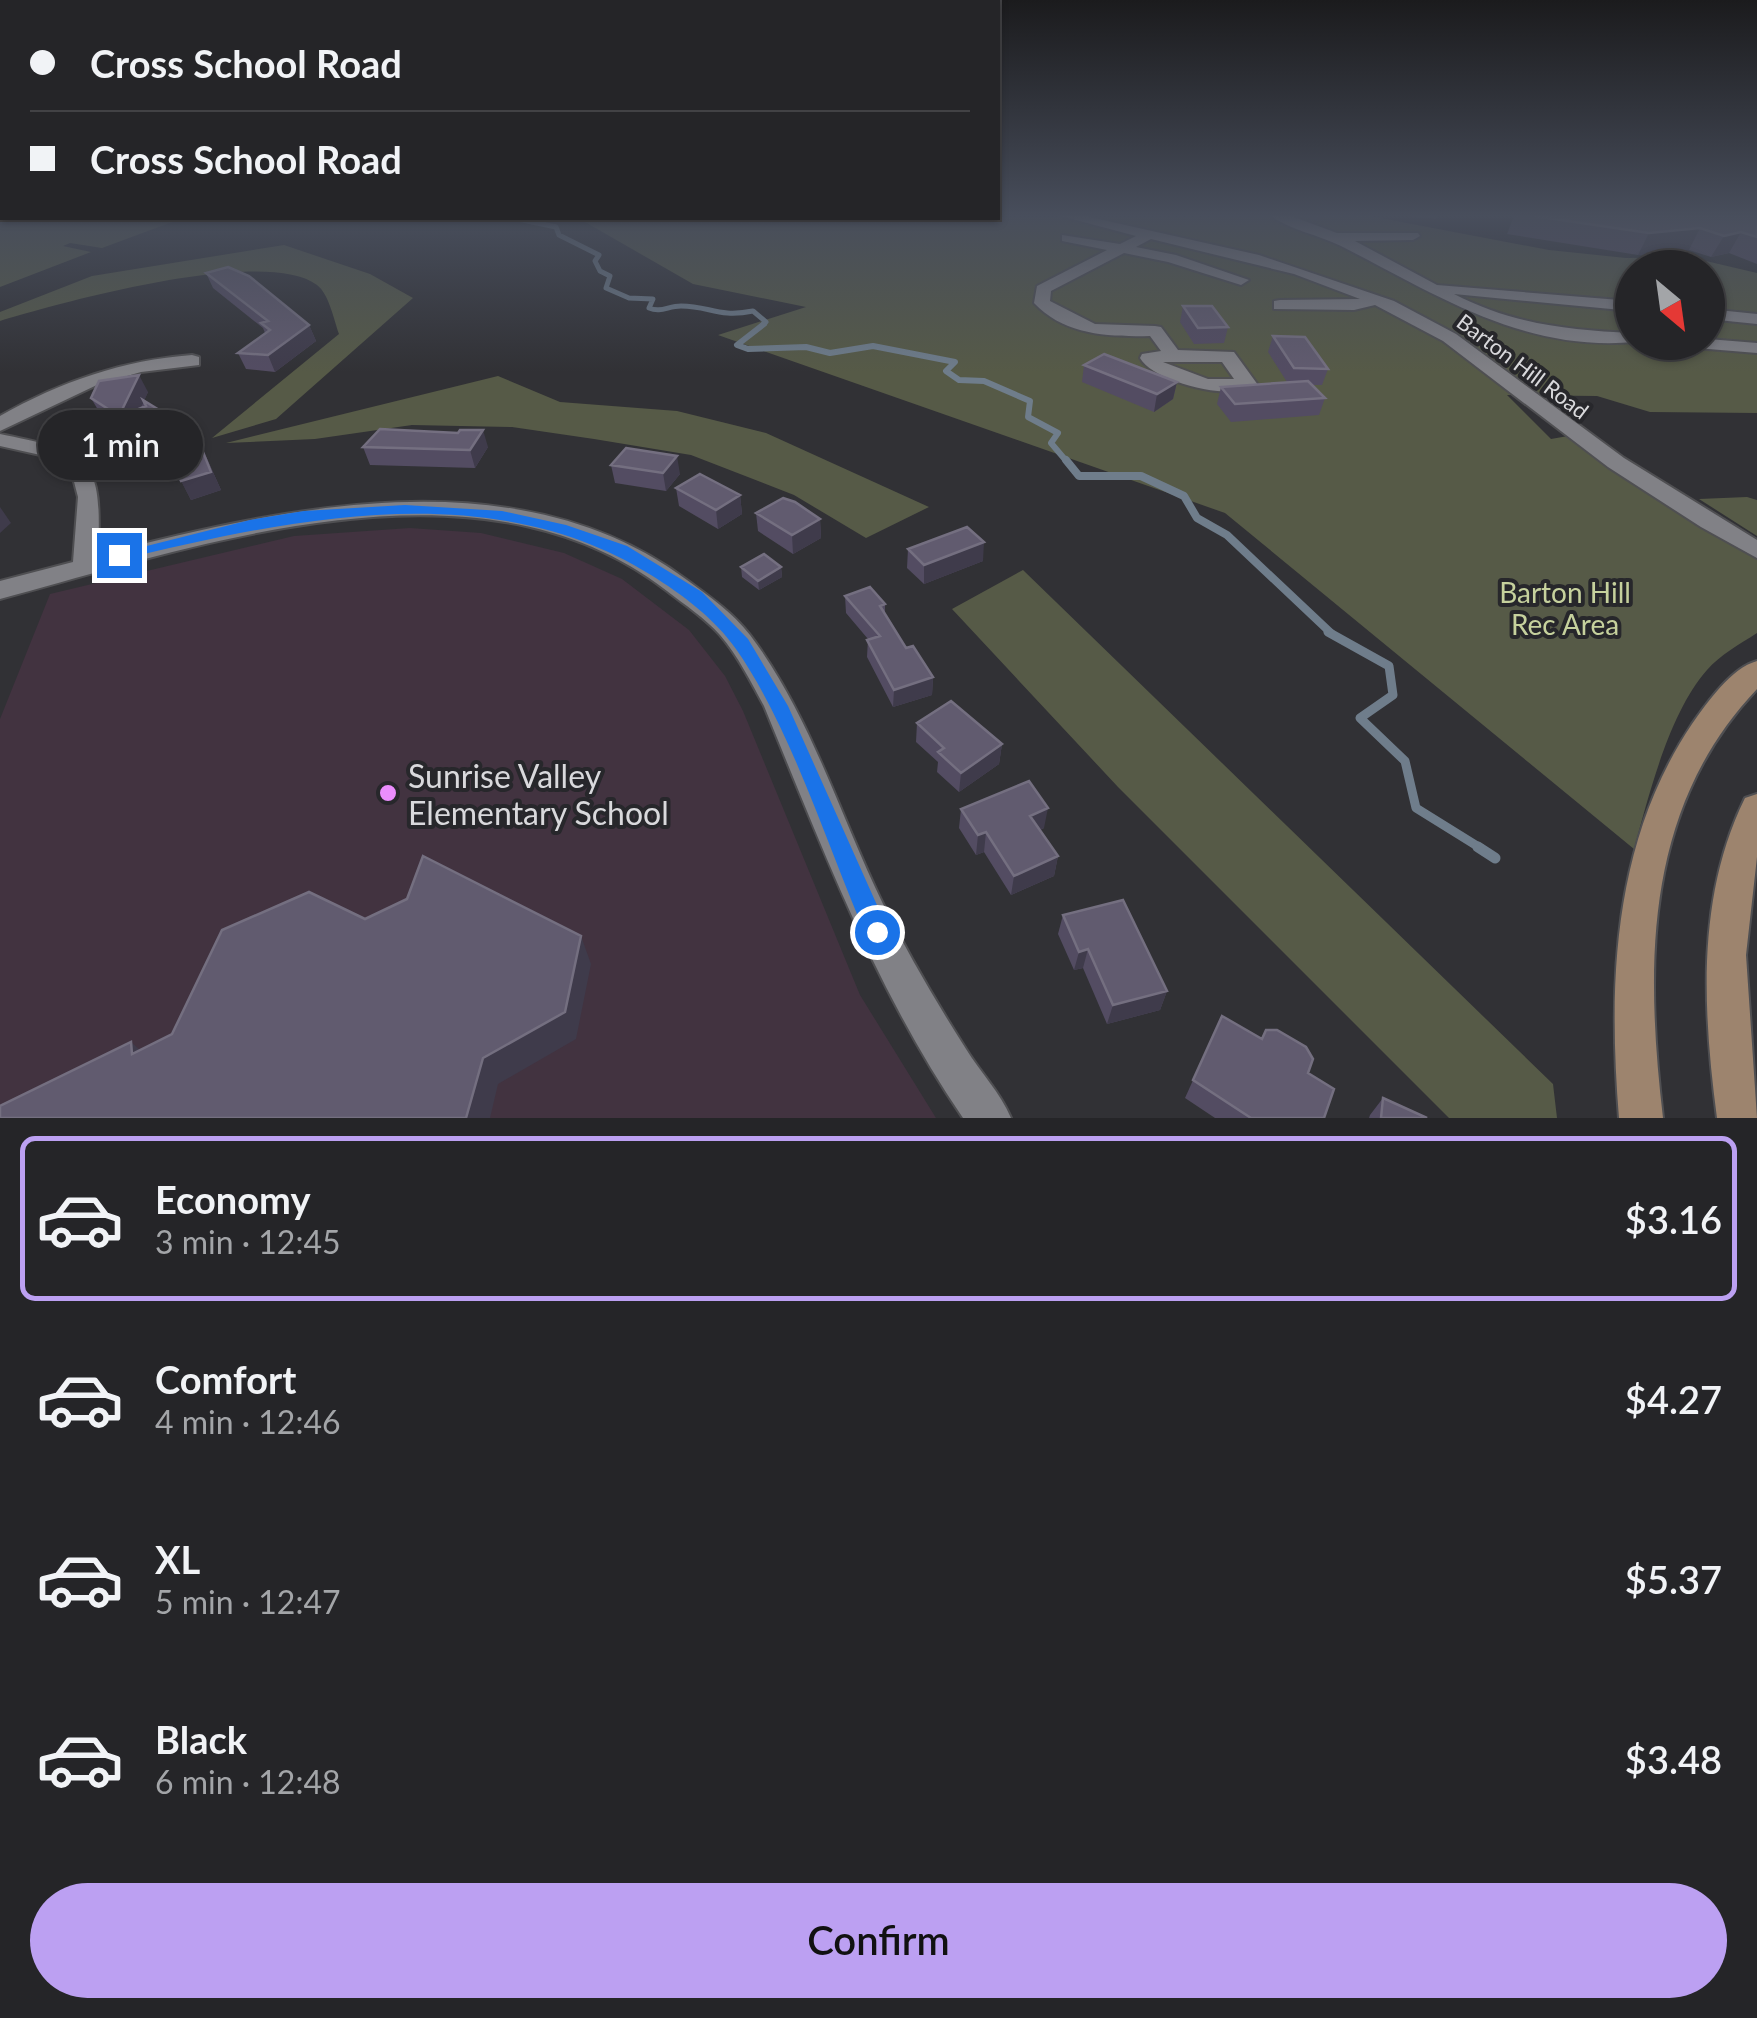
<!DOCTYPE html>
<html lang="en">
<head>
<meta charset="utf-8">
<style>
	:root { --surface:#252528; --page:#313134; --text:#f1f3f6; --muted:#a3a5a8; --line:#424245; --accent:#bca0f2 }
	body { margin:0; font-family:Lato,sans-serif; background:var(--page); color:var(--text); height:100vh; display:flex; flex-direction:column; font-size:38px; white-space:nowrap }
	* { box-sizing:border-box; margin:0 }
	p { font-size:32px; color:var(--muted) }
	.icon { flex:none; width:55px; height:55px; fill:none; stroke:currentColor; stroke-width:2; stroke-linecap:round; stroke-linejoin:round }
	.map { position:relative; height:1118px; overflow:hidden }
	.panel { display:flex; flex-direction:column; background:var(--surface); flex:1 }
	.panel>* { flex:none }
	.banner { position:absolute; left:0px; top:0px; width:1000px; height:220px; box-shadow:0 2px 8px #0004,0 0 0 2px var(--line); display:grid; align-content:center; height:220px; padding:0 30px; background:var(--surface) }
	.needle { width:65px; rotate:151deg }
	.fabs { position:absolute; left:1615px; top:250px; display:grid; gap:20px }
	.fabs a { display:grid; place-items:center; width:110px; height:110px; border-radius:50%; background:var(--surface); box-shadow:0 2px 8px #0004,0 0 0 2px var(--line); font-size:50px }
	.end { position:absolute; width:45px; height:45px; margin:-22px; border:12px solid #1a73e8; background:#fff; box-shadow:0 0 0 5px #fff }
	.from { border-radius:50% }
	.bubble { position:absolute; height:70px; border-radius:35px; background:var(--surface); box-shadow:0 2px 8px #0004,0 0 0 2px var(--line); font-size:32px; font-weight:600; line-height:70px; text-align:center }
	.banner b { display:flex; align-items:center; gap:35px; height:95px; font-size:38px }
	.banner b+b { border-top:2px solid var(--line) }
	.banner i { width:25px; height:25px; background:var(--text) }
	ul { padding:18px 0 0; list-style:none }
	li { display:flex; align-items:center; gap:30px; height:165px; margin:0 20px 15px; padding:0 10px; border:5px solid transparent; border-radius:15px }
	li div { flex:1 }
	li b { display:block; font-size:38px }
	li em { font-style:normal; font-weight:600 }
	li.active { border-color:var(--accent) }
	li>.icon { width:90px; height:90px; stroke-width:1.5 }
	.button { display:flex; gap:20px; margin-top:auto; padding:20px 30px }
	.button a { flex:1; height:115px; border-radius:60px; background:var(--accent); color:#111; font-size:40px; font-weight:600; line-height:115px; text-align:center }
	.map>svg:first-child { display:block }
</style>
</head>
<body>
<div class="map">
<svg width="1757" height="1118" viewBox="0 0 1757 1118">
	<rect width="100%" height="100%" fill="#313135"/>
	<path fill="#423340" d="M410,528L481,533L564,553L622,579L689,630L725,676L743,711L860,995L936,1118H0V719L50,594L294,536Z"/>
	<path fill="#565a47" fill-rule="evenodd" d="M0,216L2,218H183L102,248L70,243L63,246L91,252L0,287Z
		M1370,216L1549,250L1626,258L1689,257L1757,273V413L1650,412L1597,396L1507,395L1551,439L1568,436L1641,488L1757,558V633C1740,644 1720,655 1707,670C1669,713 1649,795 1634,849L1225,513L718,335L806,307L693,284L578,218ZM1632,268H1708V342H1632Z
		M284,245L370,274L413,298L276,419L212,438L339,334C334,320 329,294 317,285C266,246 62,302 0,321V312L92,276Z
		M498,376L560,402L677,411L766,433L929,507L866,538L794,495L691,455L594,439L512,427L412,425L315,439L226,443Z
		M1747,497L1757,500V536L1699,499Z
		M1023,570L1553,1084L1557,1118H1449L1118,787L952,609Z"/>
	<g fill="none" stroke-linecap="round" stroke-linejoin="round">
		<path stroke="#6f7d8b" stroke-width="5" d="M513,218L556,227L559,235L599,255L595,261L600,271L610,276L606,288L629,298L653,299L649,308C661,313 668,306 681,306C710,306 718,318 753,311L766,322L761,326"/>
		<path stroke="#6f7d8b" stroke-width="6" d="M764,324L737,345L748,349L806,347L830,353L873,346L955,362L946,371L959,380L984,381L1030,401L1028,417L1058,433L1051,443L1068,463"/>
		<path stroke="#6f7d8b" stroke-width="8" d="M1066,460L1079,476H1141L1184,496L1197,518L1227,535L1332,634"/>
		<path stroke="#6f7d8b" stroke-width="9" d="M1328,632L1389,666L1393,695L1360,718L1405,761L1416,808L1482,849"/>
		<path stroke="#6f7d8b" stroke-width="11" d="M1478,847L1495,858"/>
		<g stroke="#4f4f52" stroke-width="4">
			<path id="street" d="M1061,216H1085L1259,255L1394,301L1456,334L1624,458L1757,540V558L1701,527L1608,467L1443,341L1375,305L1354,310L1274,309V301L1280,300L1360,299L1294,274L1151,239L1136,247L1176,255L1249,280L1241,285L1168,262L1124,253L1051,291L1050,301L1095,324L1155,326L1161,327L1178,350L1234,352L1258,385C1236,403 1153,382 1140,358L1142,354L1161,351L1150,336C1108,337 1064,335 1034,303L1037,286L1107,250L1062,241V235L1120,244L1136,236ZM1163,362H1222L1234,379H1208Z
				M1271,216H1291L1337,233H1418L1420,236L1413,240L1355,241L1437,285L1632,301V311L1454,294C1512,324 1568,330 1632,333L1635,342C1523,352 1437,295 1341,246C1319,235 1290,230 1271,216Z
				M1708,309L1757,314V324L1708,319Z
				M1708,339L1757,343V353L1684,347L1675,342H1708Z
				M192,355L199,357V365L141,372L99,384L0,431V416C60,382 123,360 192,355Z
				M0,434C94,453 102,458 98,555C286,507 518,454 687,580C710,597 732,612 750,635C810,714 840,816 883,904C908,954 936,1002 966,1049C980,1072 1000,1092 1011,1118H963C876,991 822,847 764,706C751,682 738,656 720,635C705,618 685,605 667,591C482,446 203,544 0,599V581L73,562L78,497L72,474L45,456L0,446Z"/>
		</g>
		<g stroke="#4f4f52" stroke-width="4">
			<path id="secondary" d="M1757,661V689C1644,808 1645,964 1663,1118H1619C1608,981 1613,842 1692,724C1707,703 1731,668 1757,661Z
				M1757,794V857L1746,955L1757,1118H1717C1703,1012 1696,897 1745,798Z"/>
		</g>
		<use href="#street" fill="#818186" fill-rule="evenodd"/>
		<use href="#secondary" fill="#9d846e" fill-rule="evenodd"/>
	</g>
	<path fill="#534c62" d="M1301,216H1326L1316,221Z
		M1406,216H1438L1436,219Z
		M1514,216H1757V264L1729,253L1711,257L1689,250L1638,255L1507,234Z
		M206,273L309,325L316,341L275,372L246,369L238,353L265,333L263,328L213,288Z
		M1183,306L1228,327L1224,343L1194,344L1180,322Z
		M1273,336L1328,369L1322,385H1312L1325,398L1319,415L1231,422L1217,404L1221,387L1287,382L1268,352Z
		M1084,365L1177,382L1173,399L1154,412L1082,382Z
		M148,392L144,400L195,432L221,490L191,500L165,448L155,452L101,415L91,398Z
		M363,447H488L475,468L370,465Z
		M611,465L680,474L666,491L615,483Z
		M676,488L740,495L742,514L718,529L679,506Z
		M756,513L820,519L821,538L793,554L758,531Z
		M908,549L983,561L924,584L907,568Z
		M741,567H781L782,577L759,590L742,577Z
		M845,596L885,604V614L906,648L933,677L932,695L893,707L867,657L868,639L846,613Z
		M917,723L1002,744L999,764L959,792L937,772L938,762L916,742Z
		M961,809L1044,828L1040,830L1058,856L1054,876L1011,895L984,852L976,855L959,828Z
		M1063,915L1167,991L1160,1010L1107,1024L1083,968L1074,970L1058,934Z
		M1222,1016L1261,1039L1266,1030L1308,1073L1324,1118H1215L1185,1098Z
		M1383,1098L1427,1118H1369L1370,1115Z"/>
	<path fill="#3f3b4b" d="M1700,228L1689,250L1638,255L1649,233Z
		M1741,232L1729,253L1711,257L1724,236Z
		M309,325L316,341L275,372L268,355Z
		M139,375L148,392L133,426L119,417L129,434L119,416Z
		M1177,382L1173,399L1154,412L1157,394Z
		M156,430L166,447L155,452L146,434Z
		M483,430L488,447L475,468L470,450Z
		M195,432L221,490L191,500L181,481Z
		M677,456L680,474L666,491L663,473Z
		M740,495L742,514L718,529L716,510Z
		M0,507L11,523L0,533Z
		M820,519L821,538L793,554L792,535Z
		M984,542L983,561L924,584V565Z
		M781,567L782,577L759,590L758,581Z
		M933,677L932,695L893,707L894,690Z
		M1002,744L999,764L959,792L961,773Z
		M1048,808L1044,828L1026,835L1030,816Z
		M986,832L984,852L976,855L978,835Z
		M1058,856L1054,876L1011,895L1014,876Z
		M581,936L591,964L576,1039L498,1084L490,1118H466L483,1058Z
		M1088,949L1083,968L1074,970L1079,952Z
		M1167,991L1160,1010L1107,1024L1113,1005Z
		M131,1042L160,1068L132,1054Z"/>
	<path fill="#615b6f" stroke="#746f80" stroke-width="2.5" d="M1534,216H1757V237L1741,232L1724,236L1700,228L1649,233Z
		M228,267L249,276L309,325L268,355L238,353L270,330L261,323L268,321L206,273Z
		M1183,306H1212L1228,327L1198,328Z
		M1273,336L1305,337L1328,369L1294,368Z
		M1104,354L1177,382L1157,394L1084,365Z
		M139,375L119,416L91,398L99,381Z
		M1308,381L1325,398L1235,404L1221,387Z
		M143,400L195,432L211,472L181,481L156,430L146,434L119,417L146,406Z
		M380,429L458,433L460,430H483L470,450L363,447Z
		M626,448L677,456L663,473L611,465Z
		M700,474L740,495L716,510L676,488Z
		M783,498L795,502L820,519L792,535L756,513Z
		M967,527L984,542L924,565L908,549Z
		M764,554L781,567L758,581L741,567Z
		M870,587L885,604L880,606L906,648L913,646L933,677L894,690L867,640L880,636L845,596Z
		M951,701L1002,744L961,773L938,752L944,748L917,723Z
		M1029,781L1048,808L1030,816L1058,856L1014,876L986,832L978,835L961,809Z
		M423,856L581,936L565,1012L483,1058L466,1118H0V1106L131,1042L132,1054L172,1034L222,930L309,892L365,919L407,899Z
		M1123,900L1167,991L1113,1005L1088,949L1079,952L1063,915Z
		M1222,1016L1262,1039L1266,1030H1277L1306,1047L1313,1059L1308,1073L1334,1089L1324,1118H1251L1193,1080Z
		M1383,1098L1427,1118H1381Z"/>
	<linearGradient id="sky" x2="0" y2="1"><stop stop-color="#1b1b1d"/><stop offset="0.58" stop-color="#484e5c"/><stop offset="1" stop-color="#484e5c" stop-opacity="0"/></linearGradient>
	<rect width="1757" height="372" fill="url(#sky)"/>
	<path fill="#1a73e8" d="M405,505L502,511L566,525L627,546L702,592L748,639L788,706L889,932L885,940L877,943L868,940C828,849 792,729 736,649C714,618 683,595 651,575C490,474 291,519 119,560L111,555L250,520L304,511Z"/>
	<circle fill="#ea8dfc" stroke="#27272b" stroke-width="4" cx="388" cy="793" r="10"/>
	<g text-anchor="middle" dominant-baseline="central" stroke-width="8" stroke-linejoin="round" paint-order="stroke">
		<g font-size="22" fill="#d9d9dc" stroke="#27272b">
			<text transform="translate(1523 366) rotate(37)">Barton Hill Road</text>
		</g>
		<g font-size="28" fill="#c6d19d" stroke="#27272b">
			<text x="1565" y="592">Barton Hill<tspan x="1565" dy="32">Rec Area</tspan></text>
		</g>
		<g font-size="32" fill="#d9d9dc" stroke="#27272b" text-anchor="start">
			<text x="408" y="775">Sunrise Valley<tspan x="408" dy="37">Elementary School</tspan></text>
		</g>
	</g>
</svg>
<div class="fabs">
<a><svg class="needle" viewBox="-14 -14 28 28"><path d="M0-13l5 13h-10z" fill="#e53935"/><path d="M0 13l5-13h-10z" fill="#a3a5a8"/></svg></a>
</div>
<i class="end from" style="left:877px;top:932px"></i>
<i class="end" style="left:119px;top:555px"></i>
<div class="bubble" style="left:38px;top:410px;width:165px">1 min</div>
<div class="banner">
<b><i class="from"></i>Cross School Road</b>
<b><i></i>Cross School Road</b>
</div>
</div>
<section class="panel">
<ul>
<li class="active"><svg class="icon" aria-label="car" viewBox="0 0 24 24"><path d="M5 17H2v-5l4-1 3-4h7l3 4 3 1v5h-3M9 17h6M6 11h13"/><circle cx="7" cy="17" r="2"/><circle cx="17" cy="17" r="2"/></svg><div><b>Economy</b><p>3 min · 12:45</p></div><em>$3.16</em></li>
<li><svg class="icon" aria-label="car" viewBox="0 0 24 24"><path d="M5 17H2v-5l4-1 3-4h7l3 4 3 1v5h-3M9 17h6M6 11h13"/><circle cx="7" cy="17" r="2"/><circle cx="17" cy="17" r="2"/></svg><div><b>Comfort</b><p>4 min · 12:46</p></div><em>$4.27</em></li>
<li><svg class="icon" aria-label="car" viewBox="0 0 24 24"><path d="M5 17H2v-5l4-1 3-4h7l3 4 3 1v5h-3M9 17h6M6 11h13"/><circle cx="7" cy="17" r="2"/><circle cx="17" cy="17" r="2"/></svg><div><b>XL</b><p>5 min · 12:47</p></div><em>$5.37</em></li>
<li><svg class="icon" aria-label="car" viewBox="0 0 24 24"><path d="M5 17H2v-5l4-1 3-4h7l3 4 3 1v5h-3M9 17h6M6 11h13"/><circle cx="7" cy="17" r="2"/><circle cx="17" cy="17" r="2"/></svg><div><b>Black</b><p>6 min · 12:48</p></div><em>$3.48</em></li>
</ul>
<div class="button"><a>Confirm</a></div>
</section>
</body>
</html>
